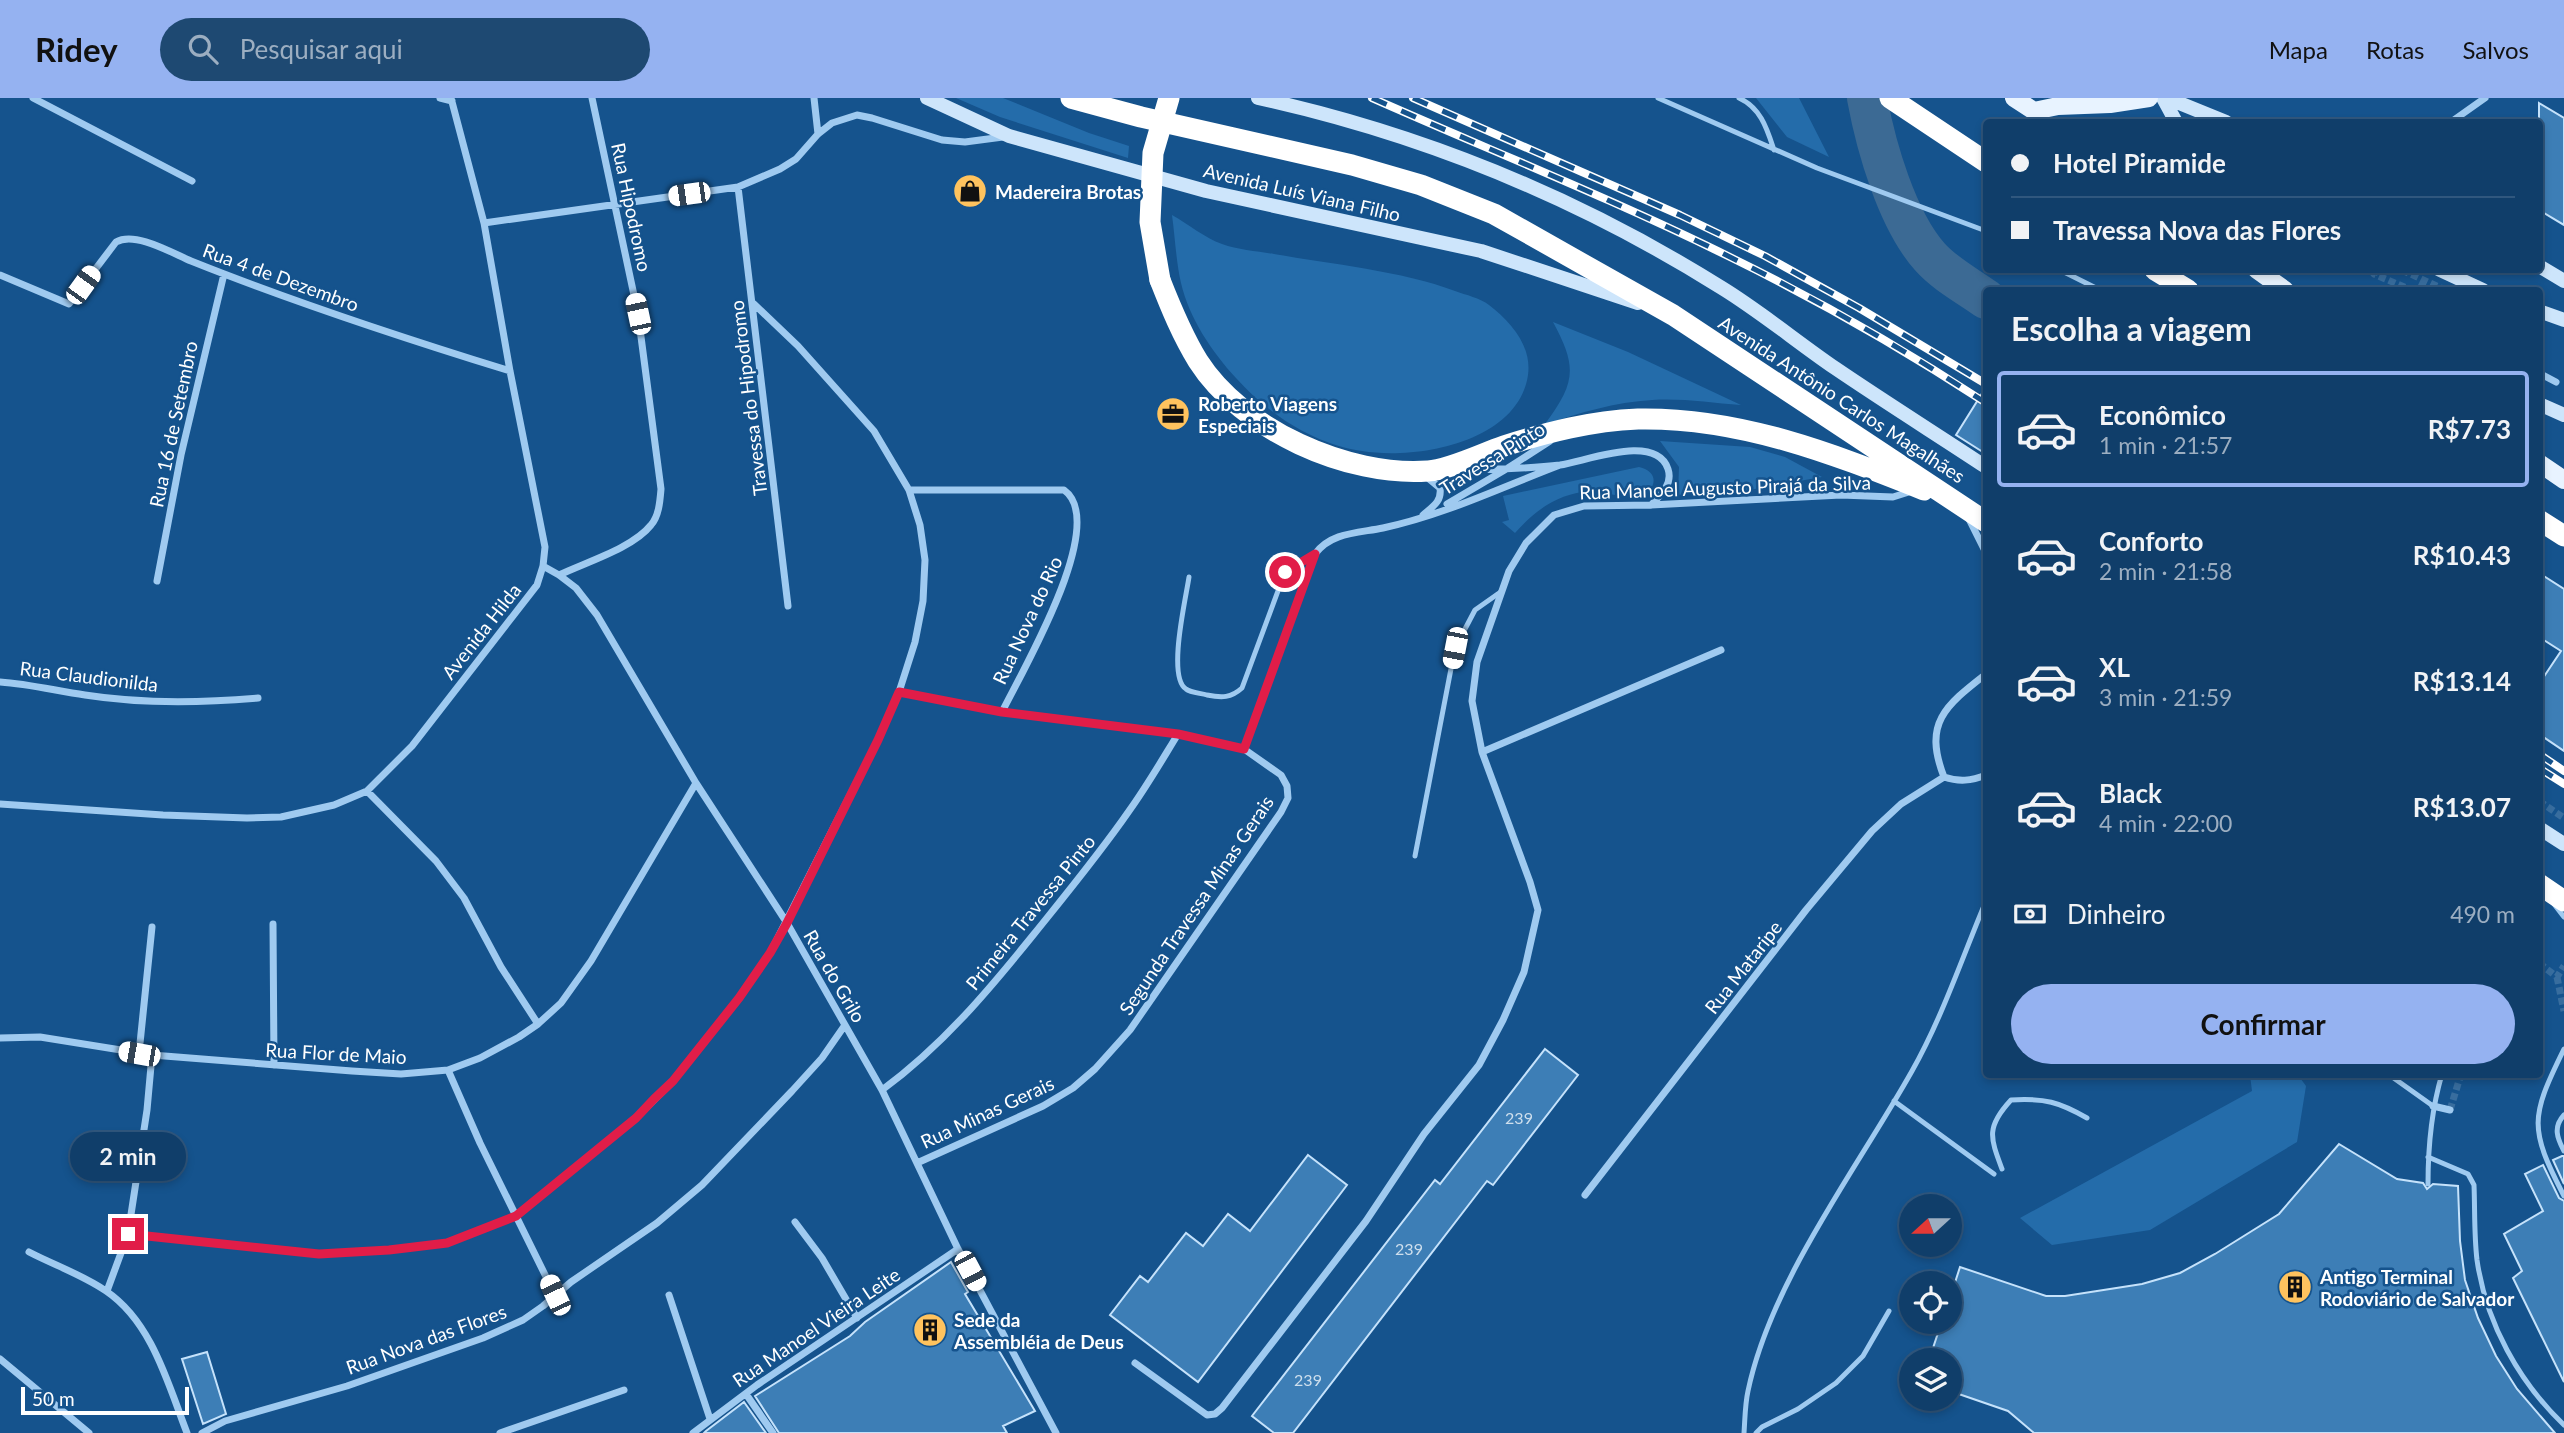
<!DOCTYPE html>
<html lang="pt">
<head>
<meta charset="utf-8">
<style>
	:root { --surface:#103e6a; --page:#1e4972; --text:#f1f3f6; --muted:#9caec1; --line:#30577e; --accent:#95b2f1 }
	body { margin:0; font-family:Lato,sans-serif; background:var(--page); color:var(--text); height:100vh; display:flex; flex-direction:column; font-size:26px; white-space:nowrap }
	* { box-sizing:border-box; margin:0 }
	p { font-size:23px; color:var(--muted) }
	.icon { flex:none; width:38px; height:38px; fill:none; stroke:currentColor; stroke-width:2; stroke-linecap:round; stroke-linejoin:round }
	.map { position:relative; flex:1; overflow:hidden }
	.side { position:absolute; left:1983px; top:189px; width:560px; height:791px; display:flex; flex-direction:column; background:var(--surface); border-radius:7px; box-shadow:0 4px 10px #0003,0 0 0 2px var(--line) }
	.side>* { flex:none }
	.top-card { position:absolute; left:1983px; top:21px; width:560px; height:154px; border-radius:7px; box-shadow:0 4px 10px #0003,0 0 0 2px var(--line); display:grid; align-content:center; height:154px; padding:0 28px; background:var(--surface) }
	.needle { width:46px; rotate:249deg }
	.tools { position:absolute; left:1899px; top:1096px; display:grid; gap:14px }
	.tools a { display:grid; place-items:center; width:63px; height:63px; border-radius:50%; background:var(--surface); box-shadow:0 4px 10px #0003,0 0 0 2px var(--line); font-size:35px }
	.scale { position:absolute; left:21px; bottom:18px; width:168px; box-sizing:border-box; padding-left:7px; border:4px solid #fff; border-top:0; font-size:19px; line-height:24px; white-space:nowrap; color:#fff; -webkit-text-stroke:5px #15538d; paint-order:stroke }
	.end { position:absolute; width:32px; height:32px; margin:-16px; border:9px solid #e11d48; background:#fff; box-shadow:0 0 0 4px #fff }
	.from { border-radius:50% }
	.bubble { position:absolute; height:49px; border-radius:24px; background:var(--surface); box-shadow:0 4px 10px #0003,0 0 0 2px var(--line); font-size:23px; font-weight:700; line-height:49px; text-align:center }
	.car { position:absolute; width:21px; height:42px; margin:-21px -10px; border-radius:9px; box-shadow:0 0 5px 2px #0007; background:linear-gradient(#fff 24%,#345 0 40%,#fff 0 76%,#345 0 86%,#fff 0) }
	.top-card b { display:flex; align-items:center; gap:24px; height:66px; font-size:26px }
	.top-card b+b { border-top:2px solid var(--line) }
	.top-card i { width:18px; height:18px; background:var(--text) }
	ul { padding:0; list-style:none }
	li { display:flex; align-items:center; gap:21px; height:116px; margin:0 14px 10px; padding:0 14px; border:4px solid transparent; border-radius:7px }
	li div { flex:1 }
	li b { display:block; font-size:26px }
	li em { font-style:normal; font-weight:700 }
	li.selected { border-color:var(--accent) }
	li>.icon { width:63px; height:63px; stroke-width:1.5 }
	h2 { padding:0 28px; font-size:32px; line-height:84px }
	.pay { display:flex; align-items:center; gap:18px; height:77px; padding:0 28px; font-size:26px }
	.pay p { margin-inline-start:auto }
	.primary-button { display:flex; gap:14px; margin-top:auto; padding:14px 28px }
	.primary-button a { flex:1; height:80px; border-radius:42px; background:var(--accent); color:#111; font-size:28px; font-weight:700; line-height:80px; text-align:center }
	header { display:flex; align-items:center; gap:42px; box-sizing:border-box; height:98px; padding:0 35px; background:var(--accent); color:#111 }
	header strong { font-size:33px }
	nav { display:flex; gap:38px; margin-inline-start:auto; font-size:24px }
	.search { width:490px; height:63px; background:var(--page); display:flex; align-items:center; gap:18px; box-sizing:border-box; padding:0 24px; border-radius:38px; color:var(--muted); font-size:26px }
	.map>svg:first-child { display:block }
</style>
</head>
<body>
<header>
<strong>Ridey</strong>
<div class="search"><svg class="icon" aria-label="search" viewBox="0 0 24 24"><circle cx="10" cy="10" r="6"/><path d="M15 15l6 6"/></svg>Pesquisar aqui</div>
<nav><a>Mapa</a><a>Rotas</a><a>Salvos</a></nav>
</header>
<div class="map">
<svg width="2564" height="1335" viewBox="0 0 2564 1335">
	<rect width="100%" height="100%" fill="#15538d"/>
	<path fill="#246caa" d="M956,0H1003L1089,35L1129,48L1128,60L1000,19Z
		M1756,0H1799L1829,59L1787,39Z
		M1172,117C1188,126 1205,140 1222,146C1238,152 1257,153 1274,156C1331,166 1402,173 1455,193C1466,197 1480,200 1489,207C1511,224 1532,248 1528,277C1518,344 1417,362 1362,353C1313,346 1268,316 1236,280C1212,254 1189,220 1181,185C1176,163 1175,139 1172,117Z
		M1553,224L1628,254L1741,307C1711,305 1682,300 1652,302C1615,304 1580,315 1545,326C1575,285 1578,270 1553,224Z
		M1660,343L1750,349L1785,359L1822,379L1749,392L1678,397L1679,369Z
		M1639,369C1659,374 1657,389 1642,400C1626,400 1612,396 1597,394C1564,391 1536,411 1515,435L1502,424L1509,422L1503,398Z
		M2250,977H2298L2306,988L2297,1044L2150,1132L2052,1147L2020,1120L2252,993Z"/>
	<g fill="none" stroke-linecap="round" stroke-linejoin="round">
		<path stroke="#3c6a94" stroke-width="40" d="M1867,0C1876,49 1897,122 1930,159C1945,176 1968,188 1986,201"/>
	</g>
	<path fill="#3d7eb6" stroke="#c5e2fb" stroke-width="2" d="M2539,5L2564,20V127L2539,112Z
		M1986,289V356L1956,337Z
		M2539,475L2564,491V653L2539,636V586L2561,553L2539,539Z
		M1545,951L1578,977L1493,1087L1487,1083L1293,1335H1274L1252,1318L1435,1082L1440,1086Z
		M2339,1046L2397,1081L2423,1085L2427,1091L2433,1086L2458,1088L2460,1143L2465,1182L2478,1220L2496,1258L2517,1291L2555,1335H2034L2008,1313L1950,1293V1262H1929L1942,1223H1950V1200L1960,1169L2046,1198H2065L2142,1186L2180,1175L2215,1156L2279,1116Z
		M1308,1057L1347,1087L1198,1284L1110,1217L1140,1178L1148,1184L1186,1135L1203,1148L1228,1116L1250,1133Z
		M2562,1058H2564V1086L2553,1062Z
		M2543,1067L2559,1100L2564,1103V1284L2513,1180L2522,1173L2504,1136L2543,1113L2525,1076Z
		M951,1164L968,1194L965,1196L1035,1313L1003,1328L1007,1335H779L755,1298L850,1238L865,1224Z
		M207,1254L226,1316L203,1326L182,1261Z
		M744,1304L766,1335H704L706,1333Z"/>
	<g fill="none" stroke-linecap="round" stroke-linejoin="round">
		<path stroke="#386d9e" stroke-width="7" stroke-dasharray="7 3.5" stroke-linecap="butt" d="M2377,172L2374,176L2411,192
			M2402,172L2445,192
			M2419,185L2433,192
			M2539,703L2564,720
			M2539,865L2557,879L2564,868
			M2557,879L2564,913
			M2450,1012L2461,976"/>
		<path stroke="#9fcaf0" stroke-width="5" d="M1658,0L1817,70L1986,133
			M1739,0C1761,10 1767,31 1774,52
			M2060,172L2100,192
			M1189,479C1186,500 1167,579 1186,591C1191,595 1201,595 1207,597C1222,600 1231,600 1242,590L1285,474L1315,456
			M1415,758L1455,550L1475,512L1502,493
			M2554,806L2564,819
			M2564,951C2530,1020 2529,1030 2564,1098
			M2388,976L2433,1008
			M1894,1003L1994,1076
			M2564,1017C2553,1029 2557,1040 2564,1053
			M2428,1059L2468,1076L2474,1087C2475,1112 2474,1137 2477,1162C2486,1225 2519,1284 2564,1327
			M2002,1071C1990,1039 1986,1029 2011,1002C2045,1000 2059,1004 2087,1020
			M2428,1086C2428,1048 2431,1013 2442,976
			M1744,1335C1745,1321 1745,1306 1748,1293C1771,1183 1857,1071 1912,973C1942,920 1962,860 1986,803
			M1756,1335L1762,1329L1798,1311L1836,1285L1863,1258L1889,1213"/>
		<path stroke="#9fcaf0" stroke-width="7" d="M33,0L192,83
			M440,0L452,3
			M814,0L818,36
			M2451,24L2485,0
			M738,89L788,508
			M484,125L738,89L780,71L796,61L818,36L832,25L857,17L872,20L942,42L965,44L1003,39
			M0,177L69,206L116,144C135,133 172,155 191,163C296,205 403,240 510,273
			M2539,275L2556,284
			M1464,372C1495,371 1528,371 1560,367C1587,363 1656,335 1668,371C1673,386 1661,397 1651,407
			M909,392H1064C1110,425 1021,575 1002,614
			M1447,406L1508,370L1550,343
			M1423,417C1432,409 1442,404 1440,390L1428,380
			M1969,421L1986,455
			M543,468L559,477L576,490L597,517L696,685L787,825L882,992L958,1151L1056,1335
			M559,477C586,464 633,450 651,427C659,418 660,403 661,391L638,216L592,0
			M157,483L181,357L224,176
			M0,584C29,586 57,593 85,597C142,606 200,605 258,600
			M899,594L1002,614L1178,636L1244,651L1281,677L1287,688L1288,700L1281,714L1130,932L1095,971L1073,990L1043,1008L917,1065
			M1244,651L1315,456C1331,434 1359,435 1383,430C1444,417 1502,389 1560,367
			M1482,654L1721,552
			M1944,679C1923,625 1945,608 1986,576
			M367,693L436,763L464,800L501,869L538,926
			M0,706L163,717L247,720L281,719L334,707L367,693L412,648L537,487L543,468L545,449L510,273L484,125L451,0
			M273,826L274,967
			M0,940L40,939L152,957L352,973L401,976L448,972L480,960L519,939L538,926L561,905L591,863L696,685
			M139,955L152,829
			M448,972L480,1045L555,1197
			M882,992C942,948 988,893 1034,836C1067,795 1100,755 1129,713C1147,688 1162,662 1178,636
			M2433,1008L2450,1012
			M1585,1097L1806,812L1872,733L1901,706L1944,679C1959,684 1971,683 1986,677
			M795,1124L822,1160L857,1220
			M128,1136L319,1156L389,1152L447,1145L516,1118L636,1020L673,983L739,900L770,855L878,642L899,594L915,544L923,503L925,462L920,427L909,392L874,333L798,248L754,206
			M29,1154C54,1167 83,1177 106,1193C152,1224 168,1286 187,1335
			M107,1193L128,1136L147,1012L152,957
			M669,1197L710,1321
			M0,1261L89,1335
			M1135,1265L1207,1317L1215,1316L1222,1310L1366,1123L1424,1036L1479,967L1503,922L1524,874L1538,812L1530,784L1482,654L1472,603L1477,564L1509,473L1526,445L1554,417L1584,408L1651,407L1841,397L1893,399L1912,393
			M746,1296L773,1335
			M202,1335L225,1323L347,1288L483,1240L523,1222L543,1208L571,1184L657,1125L702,1087L792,993L822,960L845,927
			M500,1335L624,1292
			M693,1335L757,1287L958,1151"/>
		<path stroke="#cde5fb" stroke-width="14" d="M927,0L1009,38L1206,93L1481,153L1638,205
			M1258,0C1422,36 1580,101 1722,190C1761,214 1797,244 1835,270C1885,304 1936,336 1986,369
			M2163,0L2176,24
			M2167,0L2226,24
			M2539,168L2564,183
			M2440,172L2483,192
			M2539,213L2564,222
			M2539,306L2564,317
			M2539,730L2564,746"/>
		<path stroke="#e8f3ff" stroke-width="18" d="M2014,0L2034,13L2058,8L2110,6L2149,0
			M2257,172L2285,192
			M2539,365L2564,382"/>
		<path stroke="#fff" stroke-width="21" d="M1071,0L1141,19L1352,67L1421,87L1494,116L1673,217L1986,424
			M1890,0L1986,64
			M2155,172L2188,192
			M1160,182C1171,210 1182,237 1198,263C1242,332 1348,379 1428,373C1449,372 1483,355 1504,348C1548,334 1591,323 1638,321C1739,319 1831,355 1924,392
			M2539,422L2564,438
			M2539,786L2564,803"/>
		<g stroke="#fff" stroke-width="8">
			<path id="rail" d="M1372,0C1492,53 1615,102 1732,160C1820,203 1905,252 1986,305
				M1413,0L1680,117L1765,158L1859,210L1986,286
				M2539,656L2564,673
				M2539,670L2564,686"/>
		</g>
		<use href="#rail" stroke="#15538d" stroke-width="5" stroke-dasharray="16" stroke-linecap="butt"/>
		<path stroke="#fff" stroke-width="21" d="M1160,182L1150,124L1153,55L1169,0"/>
	</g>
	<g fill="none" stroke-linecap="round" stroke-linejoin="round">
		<path stroke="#e11d48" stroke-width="9" d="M128,1136L319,1156L389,1152L447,1145L516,1118L636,1020L654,1001L673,983L739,900L770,855L787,825L878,642L899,594L1002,614L1178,636L1244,651L1315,456L1285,474"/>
	</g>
	<defs>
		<g id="shop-disc" transform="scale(1.75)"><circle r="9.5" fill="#ffc35e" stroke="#15538d"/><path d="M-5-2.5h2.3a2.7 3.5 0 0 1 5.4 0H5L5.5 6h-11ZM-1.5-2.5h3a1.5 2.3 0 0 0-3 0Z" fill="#111"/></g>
		<g id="office-disc" transform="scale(1.75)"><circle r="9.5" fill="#ffc35e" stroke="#15538d"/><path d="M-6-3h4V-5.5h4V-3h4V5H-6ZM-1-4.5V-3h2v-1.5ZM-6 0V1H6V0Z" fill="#111"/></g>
		<g id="building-disc" transform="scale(1.75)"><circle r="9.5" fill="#ffc35e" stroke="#15538d"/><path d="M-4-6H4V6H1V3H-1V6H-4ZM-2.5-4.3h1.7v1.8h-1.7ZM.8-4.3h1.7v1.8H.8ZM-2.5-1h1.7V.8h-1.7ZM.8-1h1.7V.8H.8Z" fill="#111"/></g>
	</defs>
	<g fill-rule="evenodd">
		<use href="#shop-disc" x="970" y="93"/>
		<use href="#office-disc" x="1173" y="316"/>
		<use href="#building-disc" x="2295" y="1189"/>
		<use href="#building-disc" x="930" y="1232"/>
	</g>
	<g text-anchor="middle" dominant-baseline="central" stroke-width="5" stroke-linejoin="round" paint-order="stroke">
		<g font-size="16" fill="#cedfed">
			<text x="1519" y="1019">239</text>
			<text x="1409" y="1150">239</text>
			<text x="1308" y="1281">239</text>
		</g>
		<g font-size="19" font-weight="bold" fill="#fff" stroke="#15538d" text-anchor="start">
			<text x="995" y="93">Madereira Brotas</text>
			<text x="1198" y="305">Roberto Viagens<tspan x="1198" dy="22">Especiais</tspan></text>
			<text x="2320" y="1178">Antigo Terminal<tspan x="2320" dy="22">Rodoviário de Salvador</tspan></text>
			<text x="954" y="1221">Sede da<tspan x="954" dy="22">Assembléia de Deus</tspan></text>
		</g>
		<g font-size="19" fill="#fff" stroke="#15538d">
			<text transform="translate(1302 94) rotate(13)">Avenida Luís Viana Filho</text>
			<text transform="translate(632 109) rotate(78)">Rua Hipodromo</text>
			<text transform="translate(281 179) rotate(20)">Rua 4 de Dezembro</text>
			<text transform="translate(748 300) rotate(-97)">Travessa do Hipodromo</text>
			<text transform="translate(1842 301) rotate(33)">Avenida Antônio Carlos Magalhães</text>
			<text transform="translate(173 326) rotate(-78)">Rua 16 de Setembro</text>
			<text transform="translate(1492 360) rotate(-32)">Travessa Pinto</text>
			<text transform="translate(1725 389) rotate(-2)">Rua Manoel Augusto Pirajá da Silva</text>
			<text transform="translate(1027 522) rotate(-65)">Rua Nova do Rio</text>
			<text transform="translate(481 533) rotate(-52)">Avenida Hilda</text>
			<text transform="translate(89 578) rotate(7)">Rua Claudionilda</text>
			<text transform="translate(1196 807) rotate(-56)">Segunda Travessa Minas Gerais</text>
			<text transform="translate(1030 814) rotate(-51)">Primeira Travessa Pinto</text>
			<text transform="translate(1743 869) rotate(-52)">Rua Mataripe</text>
			<text transform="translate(835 878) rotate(60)">Rua do Grilo</text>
			<text transform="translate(336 955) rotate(3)">Rua Flor de Maio</text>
			<text transform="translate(987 1014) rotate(-25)">Rua Minas Gerais</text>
			<text transform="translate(816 1229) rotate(-34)">Rua Manoel Vieira Leite</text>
			<text transform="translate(426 1241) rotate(-20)">Rua Nova das Flores</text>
		</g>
	</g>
</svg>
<div class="tools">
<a><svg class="needle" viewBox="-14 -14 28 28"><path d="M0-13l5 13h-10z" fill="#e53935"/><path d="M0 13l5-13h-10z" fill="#9caec1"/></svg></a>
<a><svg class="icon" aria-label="locate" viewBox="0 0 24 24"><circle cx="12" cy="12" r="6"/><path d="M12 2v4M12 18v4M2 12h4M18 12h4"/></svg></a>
<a><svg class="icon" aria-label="layers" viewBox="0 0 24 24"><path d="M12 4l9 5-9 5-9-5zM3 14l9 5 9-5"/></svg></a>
</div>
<div class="scale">50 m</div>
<i class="end from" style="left:1285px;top:474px"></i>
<i class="end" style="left:128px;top:1136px"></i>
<div class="bubble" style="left:70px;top:1034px;width:116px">2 min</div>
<i class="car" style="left:689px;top:96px;rotate:262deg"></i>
<i class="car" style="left:83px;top:187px;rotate:36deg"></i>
<i class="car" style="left:638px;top:216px;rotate:348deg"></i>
<i class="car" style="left:1455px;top:550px;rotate:191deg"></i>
<i class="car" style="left:139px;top:956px;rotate:280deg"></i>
<i class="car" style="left:970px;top:1173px;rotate:152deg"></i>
<i class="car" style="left:555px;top:1197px;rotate:335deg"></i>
<div class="top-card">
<b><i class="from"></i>Hotel Piramide</b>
<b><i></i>Travessa Nova das Flores</b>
</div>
<section class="side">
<h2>Escolha a viagem</h2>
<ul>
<li class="selected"><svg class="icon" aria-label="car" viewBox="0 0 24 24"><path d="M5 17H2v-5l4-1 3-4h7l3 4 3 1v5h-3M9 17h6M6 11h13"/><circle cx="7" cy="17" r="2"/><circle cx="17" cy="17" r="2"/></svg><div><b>Econômico</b><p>1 min · 21:57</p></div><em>R$7.73</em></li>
<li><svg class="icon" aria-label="car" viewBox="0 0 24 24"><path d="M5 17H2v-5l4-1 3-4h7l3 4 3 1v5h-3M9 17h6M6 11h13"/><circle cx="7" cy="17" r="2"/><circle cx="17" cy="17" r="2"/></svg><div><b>Conforto</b><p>2 min · 21:58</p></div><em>R$10.43</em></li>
<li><svg class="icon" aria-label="car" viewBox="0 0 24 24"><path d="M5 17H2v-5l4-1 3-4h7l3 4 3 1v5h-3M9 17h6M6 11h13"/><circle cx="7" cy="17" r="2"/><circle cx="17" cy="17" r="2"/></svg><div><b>XL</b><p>3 min · 21:59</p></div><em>R$13.14</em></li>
<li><svg class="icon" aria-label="car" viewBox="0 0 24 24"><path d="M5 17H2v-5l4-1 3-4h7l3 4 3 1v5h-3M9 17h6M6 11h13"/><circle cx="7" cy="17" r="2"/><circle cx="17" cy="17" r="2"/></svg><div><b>Black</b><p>4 min · 22:00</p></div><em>R$13.07</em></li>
</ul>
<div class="pay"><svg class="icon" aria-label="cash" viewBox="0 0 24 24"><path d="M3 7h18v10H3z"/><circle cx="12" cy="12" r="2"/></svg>Dinheiro<p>490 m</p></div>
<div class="primary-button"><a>Confirmar</a></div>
</section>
</div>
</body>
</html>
